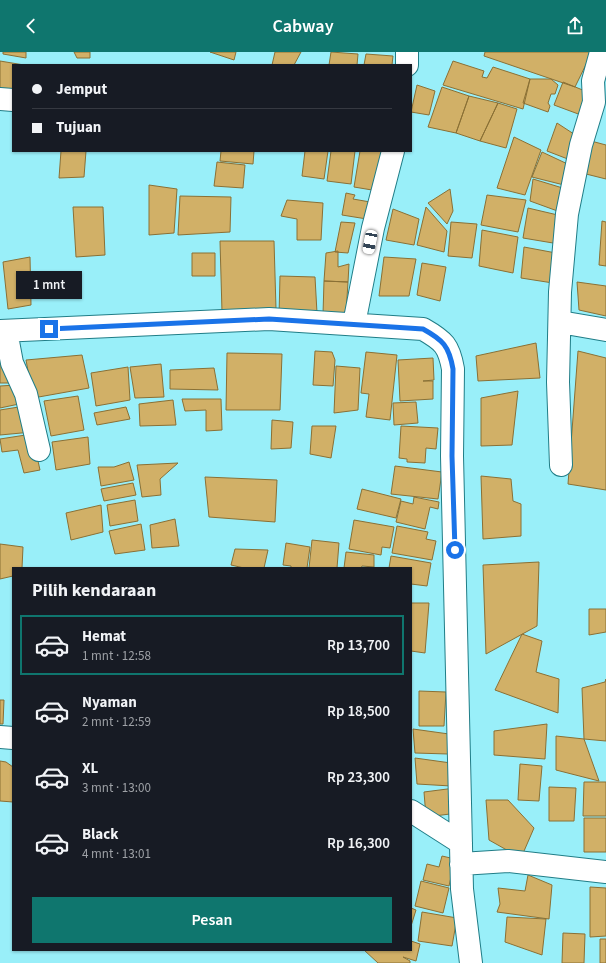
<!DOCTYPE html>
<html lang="id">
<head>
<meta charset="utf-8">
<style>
	:root { --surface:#171b24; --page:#242831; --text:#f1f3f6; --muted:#9ea1a6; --line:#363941; --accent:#0f766e }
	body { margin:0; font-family:"Source Sans 3",sans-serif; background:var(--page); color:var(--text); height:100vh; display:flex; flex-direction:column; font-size:15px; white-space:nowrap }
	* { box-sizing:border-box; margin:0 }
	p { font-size:13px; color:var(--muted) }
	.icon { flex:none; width:22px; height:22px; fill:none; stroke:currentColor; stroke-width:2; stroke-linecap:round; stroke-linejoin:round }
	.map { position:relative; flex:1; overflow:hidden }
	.side { position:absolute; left:12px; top:515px; width:400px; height:384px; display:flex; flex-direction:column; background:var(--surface); border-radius:0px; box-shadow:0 1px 3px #0004 }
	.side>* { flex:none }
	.hud { position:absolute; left:12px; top:12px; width:400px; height:88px; border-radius:0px; box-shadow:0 1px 3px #0004; display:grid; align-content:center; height:88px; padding:0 20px; background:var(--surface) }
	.end { position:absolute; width:18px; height:18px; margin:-9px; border:5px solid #1a73e8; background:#fff; box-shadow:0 0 0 2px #fff }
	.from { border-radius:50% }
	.bubble { position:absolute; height:28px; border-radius:0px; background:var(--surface); box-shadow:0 1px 3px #0004; font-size:13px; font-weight:600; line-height:28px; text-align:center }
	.car { position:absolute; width:12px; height:24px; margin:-12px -6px; border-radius:5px; box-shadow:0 0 3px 1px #0007; background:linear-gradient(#fff 24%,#345 0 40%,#fff 0 76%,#345 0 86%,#fff 0) }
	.hud b { display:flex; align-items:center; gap:14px; height:38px; font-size:15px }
	.hud b+b { border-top:1px solid var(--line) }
	.hud i { width:10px; height:10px; background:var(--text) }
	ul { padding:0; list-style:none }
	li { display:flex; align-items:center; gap:12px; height:60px; margin:0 8px 6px; padding:0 12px; border:2px solid transparent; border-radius:0px }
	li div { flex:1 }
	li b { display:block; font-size:15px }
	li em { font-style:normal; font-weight:600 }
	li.on { border-color:var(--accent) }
	li>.icon { width:36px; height:36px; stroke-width:1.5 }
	h2 { padding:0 20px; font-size:18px; line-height:48px }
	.button { display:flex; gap:8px; margin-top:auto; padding:8px 20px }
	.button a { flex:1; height:46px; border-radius:0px; background:var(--accent); color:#fff; font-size:16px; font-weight:600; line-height:46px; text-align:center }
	header { display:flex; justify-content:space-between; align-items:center; height:52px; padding:0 20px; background:var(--accent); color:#fff; font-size:18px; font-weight:600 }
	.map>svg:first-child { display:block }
</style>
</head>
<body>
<header><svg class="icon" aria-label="back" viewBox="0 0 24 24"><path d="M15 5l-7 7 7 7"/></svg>Cabway<svg class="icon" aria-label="share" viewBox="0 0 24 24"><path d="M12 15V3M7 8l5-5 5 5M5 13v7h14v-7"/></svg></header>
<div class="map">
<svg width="606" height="911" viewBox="0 0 606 911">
	<rect width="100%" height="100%" fill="#99eff9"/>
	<path fill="#d1b067" stroke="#8a7035" d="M3,0H26V6L3,2Z
		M74,0H90V6H77Z
		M210,0H236L234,8Z
		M275,0H301L294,13H272Z
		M331,0L358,2L357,13H329Z
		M485,0H592L575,35L484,4Z
		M366,2L393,4L392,13H364Z
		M0,9L24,13H13V39L0,37Z
		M453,9L484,19L482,25L487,26L493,15L530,27L523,57L443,33Z
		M530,27H551L558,33L555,42H551L548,51L550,54L548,60L523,51Z
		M563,30L590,41L581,63L554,53Z
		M417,33L435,39L429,63L411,60Z
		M442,35L469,44L456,81L428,75Z
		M469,44L498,51L480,89L456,81Z
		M498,51L517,57L506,96L480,89Z
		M557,71L580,86L573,109L547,99Z
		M514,85L541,98L525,143L497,136Z
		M591,89L606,93V127L586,122Z
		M61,99H86L84,125L59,126Z
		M221,99H254L253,112L220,109Z
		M305,99H328L324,127L302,124Z
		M331,99H355L351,132L327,129Z
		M360,99H387L378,139L354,135Z
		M542,100L574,115L568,134L532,125Z
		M217,110L245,113L243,136L214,134Z
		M533,127L566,137L563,161L530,149Z
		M149,133L177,137L174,181L149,183Z
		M450,137L453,159L447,172L428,151Z
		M346,141L355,143L353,147L376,151L373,168L342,163Z
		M487,143L526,148L518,180L481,173Z
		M180,144L231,145L230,180L178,183Z
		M287,148L323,151L321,188H297V167L281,164Z
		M73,155H103L105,203L76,205Z
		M426,155L447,179L444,200L417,193Z
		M528,156L562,164L559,192L523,186Z
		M393,157L419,167L414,193L386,188Z
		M602,169L606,170V214L599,213Z
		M341,170L355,171L348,201L335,200Z
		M451,170L477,172L472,206L448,204Z
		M482,178L518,185L513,221L479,214Z
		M220,189H274L276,257L222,260Z
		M524,195L556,201L553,231L521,226Z
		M338,199V215L349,212L348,230L324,229L326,201Z
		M192,201H215V224H192Z
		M30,205L31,253L8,257L3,210Z
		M384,205L416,207L409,244H379Z
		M422,211L446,215L440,249L417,243Z
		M280,224L315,225L317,261L279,264Z
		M324,229L348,230L346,261L323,262Z
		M577,230L606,234V264L579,258Z
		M536,291L540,326L478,329L476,304Z
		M315,299L332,300L335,308L333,334L313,333Z
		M578,299L606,306V438L568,432Z
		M366,300L397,303L390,368L366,365L369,342L361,341Z
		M227,301L282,302L280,358H226Z
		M82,303L89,336L33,346L26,308Z
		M0,304L10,331H0Z
		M433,306L434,328L423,329H433V347L400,349L398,308Z
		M161,312L164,345L135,346L130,315Z
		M336,314L360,316L358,358L334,361Z
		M128,315L130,348L96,354L91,321Z
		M214,316L218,338L170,337V318Z
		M16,333L19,352L0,356V334Z
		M518,339L512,393L481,394V346Z
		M78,344L84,378L51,384L44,349Z
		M182,347H221L222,378L206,379V358L185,359Z
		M173,348L176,373L140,374L139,352Z
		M416,350L418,371L394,373L393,351Z
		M25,354L32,380L0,383V358Z
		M126,355L130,367L97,373L94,361Z
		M272,368L293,370L291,396L271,397Z
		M312,374H336L331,406L310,402Z
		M401,374L438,376L436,397L426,396L425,411L407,410V407L399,406Z
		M32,382L40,418L24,421L18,398L2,400L0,387Z
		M88,385L90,412L56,418L52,390Z
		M129,410L134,428L101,434L98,415H114Z
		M178,411L160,427L161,443L142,445L137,413Z
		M395,414L442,420L438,447L391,442Z
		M481,424L511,427L513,449L521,452V484L483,487Z
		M205,425L277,428L275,470L209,465Z
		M133,431L136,443L104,449L101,437Z
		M362,437L401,447L396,466L357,457Z
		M414,445L439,450L438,457L430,455L425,477L396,470L401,449L413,452Z
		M135,448L138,469L110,474L107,453Z
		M101,453L103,480L71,488L66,461Z
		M175,467L179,494L152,496L150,473Z
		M354,468L394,475L390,496L382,495L381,503L349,497Z
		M141,472L145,498L115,502L109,479Z
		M397,474L428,480L426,487L436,489L432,508L392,501Z
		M312,488L339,491L337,516H309Z
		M286,491L310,495L307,516H291V514L283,513Z
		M0,492L23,495L22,516H13V524L0,527Z
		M235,497L268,498L264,516H244L231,513Z
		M346,500L374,503V515L362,514L361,516H344Z
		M391,504L431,511L427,534L411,532V516H389Z
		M539,510L537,574L486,602L483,513Z
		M411,551H429L425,601L411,599Z
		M589,557H606V580L589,583Z
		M522,582L542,589L536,620L559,627L558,661L495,638Z
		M606,627V689L584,687L582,636L605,630Z
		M419,639L446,640L444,674H419Z
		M0,648H4L3,672H0Z
		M547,672L545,707L494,703V679Z
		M413,677L449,682L448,702L415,701Z
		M556,684L584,687L599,729L556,718Z
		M415,706L451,711V734L417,732Z
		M0,709L6,710L13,715V750L0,749Z
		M520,712L542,714L539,749L518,748Z
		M584,730H606V764H583Z
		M549,735L576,736L574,769H549Z
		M455,736L458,761L426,765L424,740Z
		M486,748H508L534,776L521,806L489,788Z
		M584,766H606V800H584Z
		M442,804L455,807L449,834L423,828L427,812L439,815Z
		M528,823L552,833L549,867L497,860L500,852L498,836L525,839Z
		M421,829L449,836L443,861L415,854Z
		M590,835L606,836V884L590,885Z
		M411,856L416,858L411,874Z
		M422,860L457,866L452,894L418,889Z
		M507,865L546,867L542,903L505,890Z
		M563,881L585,882L584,911H562Z
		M600,887H606V911H600Z
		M411,889L420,892L416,909L403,905L410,909V911H378L364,898H411Z"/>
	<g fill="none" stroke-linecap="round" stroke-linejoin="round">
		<g stroke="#207d87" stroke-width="24">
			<path id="minor" d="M407,13V0
				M0,47L13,48
				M560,270L606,278
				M354,272L373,176L393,99
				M0,279L269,267L423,277C444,289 449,294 453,317L452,404L462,837L471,911
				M6,279L12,311L26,342L39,398
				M561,413L558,330L560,240L567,162L581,93L594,50L593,29L601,0
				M0,685L13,686
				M411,759L461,791
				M461,812L508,809L606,820"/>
		</g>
		<use href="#minor" stroke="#fff" stroke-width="22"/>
	</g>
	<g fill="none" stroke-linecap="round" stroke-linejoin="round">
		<path stroke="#1a73e8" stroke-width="5" d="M49,277L269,267L423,277C443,288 449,294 453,317L452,404L455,498"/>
	</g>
</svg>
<i class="end from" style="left:455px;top:498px"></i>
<i class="end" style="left:49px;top:277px"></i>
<div class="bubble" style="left:16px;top:219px;width:66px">1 mnt</div>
<i class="car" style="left:370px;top:190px;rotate:191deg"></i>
<div class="hud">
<b><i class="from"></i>Jemput</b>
<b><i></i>Tujuan</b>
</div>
<section class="side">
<h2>Pilih kendaraan</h2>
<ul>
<li class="on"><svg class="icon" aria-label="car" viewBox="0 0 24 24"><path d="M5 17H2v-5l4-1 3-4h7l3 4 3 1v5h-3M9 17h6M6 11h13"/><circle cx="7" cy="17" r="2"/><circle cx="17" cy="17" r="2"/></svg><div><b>Hemat</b><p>1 mnt · 12:58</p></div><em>Rp 13,700</em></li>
<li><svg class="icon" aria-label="car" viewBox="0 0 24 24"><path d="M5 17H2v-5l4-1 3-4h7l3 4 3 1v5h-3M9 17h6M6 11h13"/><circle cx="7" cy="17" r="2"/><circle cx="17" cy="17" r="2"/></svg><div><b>Nyaman</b><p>2 mnt · 12:59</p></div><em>Rp 18,500</em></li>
<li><svg class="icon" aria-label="car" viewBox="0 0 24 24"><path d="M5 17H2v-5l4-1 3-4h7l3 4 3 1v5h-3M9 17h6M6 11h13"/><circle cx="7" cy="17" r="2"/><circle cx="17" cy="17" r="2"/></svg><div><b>XL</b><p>3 mnt · 13:00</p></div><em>Rp 23,300</em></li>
<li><svg class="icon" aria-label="car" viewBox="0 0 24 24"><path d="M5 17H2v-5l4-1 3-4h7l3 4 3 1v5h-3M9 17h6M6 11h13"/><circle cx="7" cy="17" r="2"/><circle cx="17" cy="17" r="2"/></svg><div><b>Black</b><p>4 mnt · 13:01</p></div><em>Rp 16,300</em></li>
</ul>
<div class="button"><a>Pesan</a></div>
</section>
</div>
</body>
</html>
